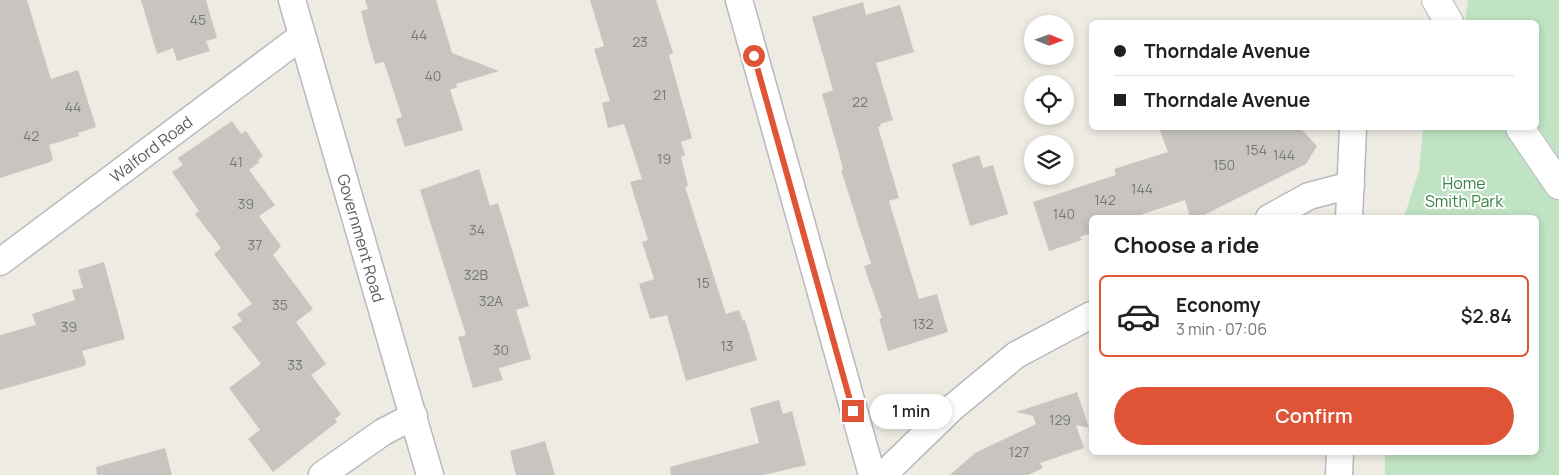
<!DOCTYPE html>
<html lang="en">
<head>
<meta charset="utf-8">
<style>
	:root { --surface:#fff; --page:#f2f2f2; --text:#202124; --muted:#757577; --line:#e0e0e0; --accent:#df5436 }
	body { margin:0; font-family:Manrope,sans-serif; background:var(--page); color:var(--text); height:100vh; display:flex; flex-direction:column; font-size:19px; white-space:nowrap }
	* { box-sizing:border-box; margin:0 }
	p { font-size:16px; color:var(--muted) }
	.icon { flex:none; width:28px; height:28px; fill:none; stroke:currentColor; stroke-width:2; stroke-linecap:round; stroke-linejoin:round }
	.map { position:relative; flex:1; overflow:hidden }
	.sheet { position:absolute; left:1089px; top:215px; width:450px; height:240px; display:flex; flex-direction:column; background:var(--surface); border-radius:8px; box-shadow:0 2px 8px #0003 }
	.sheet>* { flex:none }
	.banner { position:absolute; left:1089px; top:20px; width:450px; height:110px; border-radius:8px; box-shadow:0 2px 8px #0003; display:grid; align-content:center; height:110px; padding:0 25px; background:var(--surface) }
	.needle { width:32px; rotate:91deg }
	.controls { position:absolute; left:1024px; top:15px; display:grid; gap:10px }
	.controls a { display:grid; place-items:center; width:50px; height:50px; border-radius:50%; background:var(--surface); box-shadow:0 2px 8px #0003; font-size:25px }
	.end { position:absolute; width:22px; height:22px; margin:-11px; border:6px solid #df5436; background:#fff; box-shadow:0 0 0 2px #fff }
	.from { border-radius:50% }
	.bubble { position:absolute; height:35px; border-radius:18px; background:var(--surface); box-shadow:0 2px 8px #0003; font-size:16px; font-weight:600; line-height:35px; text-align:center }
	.banner b { display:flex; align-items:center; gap:18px; height:48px; font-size:19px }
	.banner b+b { border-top:1px solid var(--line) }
	.banner i { width:12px; height:12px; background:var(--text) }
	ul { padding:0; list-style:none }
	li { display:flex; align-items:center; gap:15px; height:82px; margin:0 10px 8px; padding:0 15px; border:2px solid var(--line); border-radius:8px }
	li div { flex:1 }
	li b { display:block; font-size:19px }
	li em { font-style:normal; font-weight:600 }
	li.current { border-color:var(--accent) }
	li>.icon { width:45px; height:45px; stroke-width:1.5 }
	h2 { padding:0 25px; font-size:22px; line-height:60px }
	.primary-button { display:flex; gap:10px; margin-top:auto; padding:10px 25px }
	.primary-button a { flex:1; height:58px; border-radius:30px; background:var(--accent); color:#fff; font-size:20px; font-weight:600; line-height:58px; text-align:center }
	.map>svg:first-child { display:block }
</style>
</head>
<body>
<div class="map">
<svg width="1559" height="475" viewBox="0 0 1559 475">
	<rect width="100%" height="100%" fill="#edebe2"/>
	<path fill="#c0e3c3" d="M1468,0H1559V475H1385V453L1536,452V218L1404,217L1419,171L1423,128H1536V22H1465Z"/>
	<path fill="#c8c5c0" d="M0,0H27L51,79L78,70L96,127L78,133L79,136L49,145L53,159L50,162L0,178Z
		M141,0H206L217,38L206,41L210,51L177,61L173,48L157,54Z
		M365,0H436L452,53L499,71L456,84L457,87L450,90L463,130L405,147L396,119L402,117L384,62L375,64L367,35L361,11L368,9Z
		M590,0H656L673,53L669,55L692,138L681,142L685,155L681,157L688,186L685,187L726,314L739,310L743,321L745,320L757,360L686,381L667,315L650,319L639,284L654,279L642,242L648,240L630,182L642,179L624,124L608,128L602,103L610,101L594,49L604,46Z
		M863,2L866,15L900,5L914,52L876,63L893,120L880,124L881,126L878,127L899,198L889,201L919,299L937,294L948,332L888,351L879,319L882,318L864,266L871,264L841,170H843L839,153L822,94L833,90L812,17Z
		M232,121L241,134L246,131L263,156L258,160L259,162L249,170L275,205L259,216L281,246L273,255L313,309L296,322L326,364L311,375L341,414L335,419L337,422L273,472L248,439L260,430L229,388L261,364L232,327L242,321L237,314L252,304L214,254L221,248L195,214L199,211L172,172L183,165L178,158Z
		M1159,128H1300L1317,146L1306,164L1198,218H1190L1185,200L1131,218H1091V233L1080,237L1082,240L1049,251L1033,202L1116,175L1114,169L1168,152Z
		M979,155L983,168L993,165L1008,214L970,226L952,164Z
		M479,169L490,206L498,203L529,306L516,310L531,359L499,368L503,380L473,388L458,337L466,335L420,190Z
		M104,262L125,339L82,351L86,363L84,366L0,390V335L36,325L32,314L75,300L72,290L83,288L78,270Z
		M1077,392L1089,428L1076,425L1084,448L1040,463L1043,468L1028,475H950L975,453L1036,424L1033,416L1016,412Z
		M779,400L783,414L792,411L806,465L764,475H671L670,467L759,443L750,408Z
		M545,441L555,475H516L510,451Z
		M165,448L172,475H97L96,467Z"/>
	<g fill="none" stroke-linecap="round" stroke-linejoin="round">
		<g stroke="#b8b9be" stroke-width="29">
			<path id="street" d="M292,0L430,475
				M739,0L872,475
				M1269,218L1309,196L1351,185
				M1349,218L1353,128
				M0,262L302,36
				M322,475L383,432L414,416
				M883,475L952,408L1016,355L1091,315
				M1339,475L1340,452"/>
		</g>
		<g stroke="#b8bac0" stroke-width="30">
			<path id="secondary" d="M1436,0L1449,22
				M1520,128L1559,185"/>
		</g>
		<use href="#street" stroke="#fff" stroke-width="26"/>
		<use href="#secondary" stroke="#fff" stroke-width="28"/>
	</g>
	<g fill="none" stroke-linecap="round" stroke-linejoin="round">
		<path stroke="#df5436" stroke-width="6" d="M754,56L853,411"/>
	</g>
	<g text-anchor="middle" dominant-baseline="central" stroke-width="4" stroke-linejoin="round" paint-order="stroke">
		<g font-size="14" fill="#76777a">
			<text x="198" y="19">45</text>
			<text x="419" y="34">44</text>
			<text x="640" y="41">23</text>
			<text x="433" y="75">40</text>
			<text x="660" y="94">21</text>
			<text x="860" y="101">22</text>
			<text x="73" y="106">44</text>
			<text x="31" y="135">42</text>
			<text x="1256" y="149">154</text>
			<text x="1284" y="154">144</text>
			<text x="664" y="158">19</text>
			<text x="236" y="161">41</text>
			<text x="1224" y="164">150</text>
			<text x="1142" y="188">144</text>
			<text x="1105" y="199">142</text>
			<text x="246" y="203">39</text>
			<text x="1064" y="213">140</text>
			<text x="477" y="229">34</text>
			<text x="255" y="244">37</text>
			<text x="476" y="274">32B</text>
			<text x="703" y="282">15</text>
			<text x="491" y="300">32A</text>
			<text x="280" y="304">35</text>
			<text x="923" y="323">132</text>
			<text x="69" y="326">39</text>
			<text x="727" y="345">13</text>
			<text x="501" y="349">30</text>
			<text x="295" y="364">33</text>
			<text x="1060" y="419">129</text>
			<text x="1019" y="451">127</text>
		</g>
		<g font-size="16" fill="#5b5d62" stroke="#fff">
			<text transform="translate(151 149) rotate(-37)">Walford Road</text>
			<text transform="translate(361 238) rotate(74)">Government Road</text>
		</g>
		<g font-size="16" fill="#398244" stroke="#fff">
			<text x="1464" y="183">Home<tspan x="1464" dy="18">Smith Park</tspan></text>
		</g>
	</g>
</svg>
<div class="controls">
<a><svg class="needle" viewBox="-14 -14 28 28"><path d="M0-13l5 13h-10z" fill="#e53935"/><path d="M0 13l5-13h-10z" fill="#757577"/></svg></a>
<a><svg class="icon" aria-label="locate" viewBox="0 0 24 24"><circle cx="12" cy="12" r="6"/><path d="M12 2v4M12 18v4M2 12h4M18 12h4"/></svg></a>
<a><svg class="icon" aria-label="layers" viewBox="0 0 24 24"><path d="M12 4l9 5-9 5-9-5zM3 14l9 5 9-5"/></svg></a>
</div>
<i class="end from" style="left:754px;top:56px"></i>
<i class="end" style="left:853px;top:411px"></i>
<div class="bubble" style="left:870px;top:394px;width:82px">1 min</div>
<div class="banner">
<b><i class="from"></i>Thorndale Avenue</b>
<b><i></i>Thorndale Avenue</b>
</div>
<section class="sheet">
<h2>Choose a ride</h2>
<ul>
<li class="current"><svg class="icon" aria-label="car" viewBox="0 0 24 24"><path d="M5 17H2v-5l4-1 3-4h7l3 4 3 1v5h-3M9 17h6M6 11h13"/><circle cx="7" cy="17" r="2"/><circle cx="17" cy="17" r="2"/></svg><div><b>Economy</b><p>3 min · 07:06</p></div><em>$2.84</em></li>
</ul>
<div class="primary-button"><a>Confirm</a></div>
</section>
</div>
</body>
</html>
